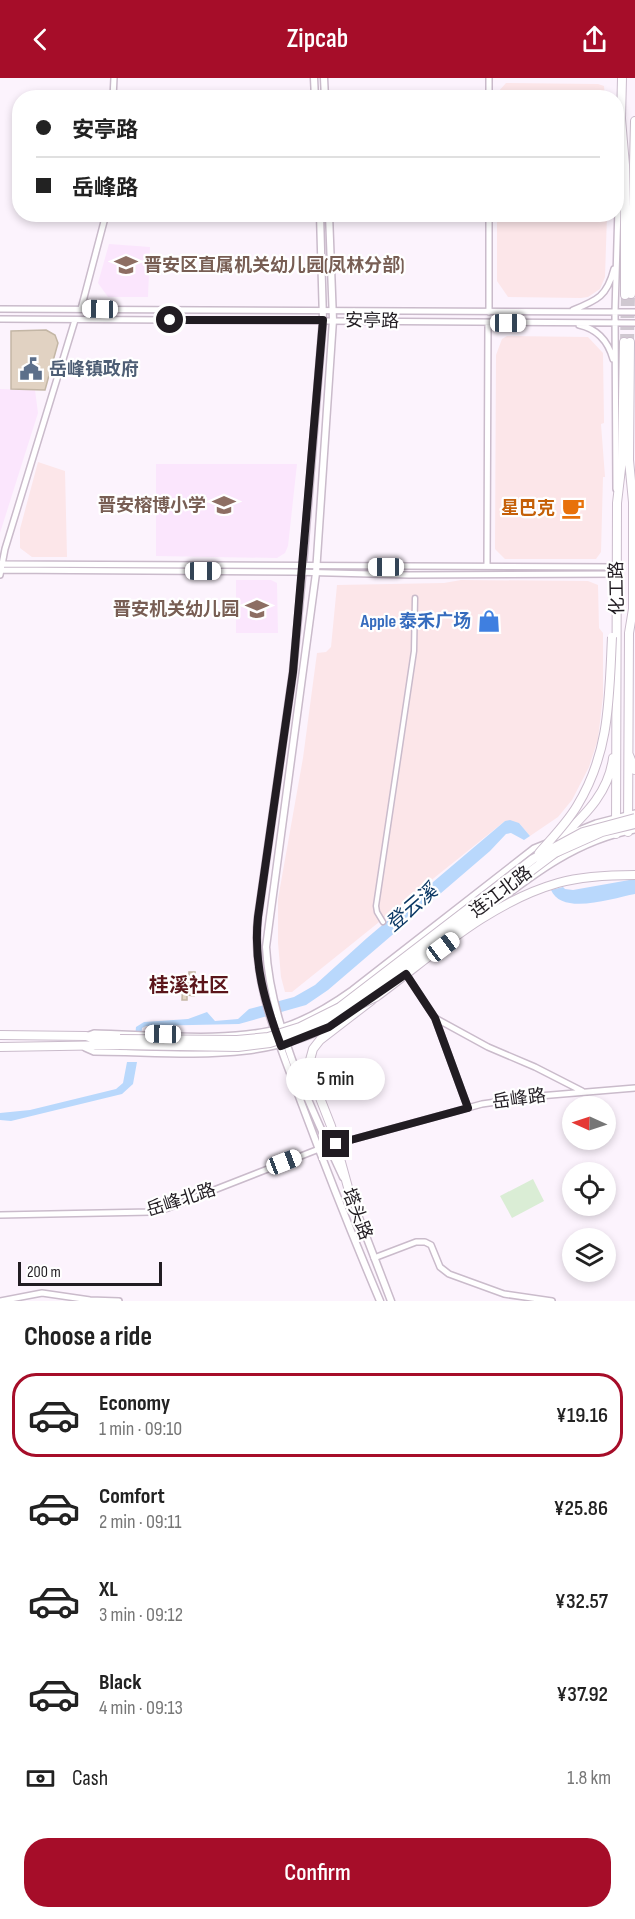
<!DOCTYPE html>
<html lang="en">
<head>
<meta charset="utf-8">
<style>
	:root { --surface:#fff; --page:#f6f6f6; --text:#222; --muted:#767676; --line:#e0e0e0; --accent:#a60d29 }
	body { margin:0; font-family:"Sofia Sans Condensed","Noto Sans SC",sans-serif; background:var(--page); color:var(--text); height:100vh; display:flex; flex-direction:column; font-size:22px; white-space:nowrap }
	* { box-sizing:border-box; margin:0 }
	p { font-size:20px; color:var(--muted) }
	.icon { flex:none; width:33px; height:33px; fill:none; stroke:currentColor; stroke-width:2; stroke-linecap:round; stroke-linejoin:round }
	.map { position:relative; height:1223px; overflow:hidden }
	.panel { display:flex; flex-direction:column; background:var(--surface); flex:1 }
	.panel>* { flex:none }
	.hud { position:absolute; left:12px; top:12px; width:612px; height:132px; border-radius:24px; box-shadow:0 3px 9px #0003; display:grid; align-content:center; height:132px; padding:0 24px; background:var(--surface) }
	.needle { width:39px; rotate:273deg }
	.buttons { position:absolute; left:562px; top:1018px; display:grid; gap:12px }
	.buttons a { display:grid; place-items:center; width:54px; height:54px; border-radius:50%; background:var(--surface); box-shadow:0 3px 9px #0003; font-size:30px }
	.scale { position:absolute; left:18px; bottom:15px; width:144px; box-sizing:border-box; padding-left:6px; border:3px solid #211c22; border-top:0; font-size:16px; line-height:21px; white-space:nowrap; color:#211c22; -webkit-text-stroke:4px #fff; paint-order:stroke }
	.end { position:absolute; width:27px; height:27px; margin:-14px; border:8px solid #211c22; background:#fff; box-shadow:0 0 0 3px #fff }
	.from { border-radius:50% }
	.bubble { position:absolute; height:42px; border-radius:21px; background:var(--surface); box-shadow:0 3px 9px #0003; font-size:20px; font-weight:600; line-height:42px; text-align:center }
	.car { position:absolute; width:18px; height:36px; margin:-18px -9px; border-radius:8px; box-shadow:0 0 4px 2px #0007; background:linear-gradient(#fff 24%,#345 0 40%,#fff 0 76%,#345 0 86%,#fff 0) }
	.hud b { display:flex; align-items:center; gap:21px; height:57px; font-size:22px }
	.hud b+b { border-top:2px solid var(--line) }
	.hud i { width:15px; height:15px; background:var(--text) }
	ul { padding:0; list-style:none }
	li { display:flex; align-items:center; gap:18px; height:84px; margin:0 12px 9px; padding:0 12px; border:3px solid transparent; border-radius:24px }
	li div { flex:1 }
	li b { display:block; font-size:22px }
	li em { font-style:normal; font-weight:600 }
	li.on { border-color:var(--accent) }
	li>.icon { width:54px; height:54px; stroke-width:1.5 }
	h2 { padding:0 24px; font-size:27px; line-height:72px }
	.pay { display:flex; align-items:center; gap:15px; height:66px; padding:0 24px; font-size:22px }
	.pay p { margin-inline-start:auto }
	.action { display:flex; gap:12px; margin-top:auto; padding:12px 24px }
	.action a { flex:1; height:69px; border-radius:24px; background:var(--accent); color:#fff; font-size:24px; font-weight:600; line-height:69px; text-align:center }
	header { display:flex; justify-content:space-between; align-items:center; height:78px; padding:0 24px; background:var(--accent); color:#fff; font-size:27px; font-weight:600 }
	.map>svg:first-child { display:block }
</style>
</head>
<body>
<header><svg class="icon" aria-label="back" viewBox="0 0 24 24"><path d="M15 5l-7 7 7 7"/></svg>Zipcab<svg class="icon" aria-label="share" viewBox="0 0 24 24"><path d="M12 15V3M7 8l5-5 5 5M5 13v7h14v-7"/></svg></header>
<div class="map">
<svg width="635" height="1223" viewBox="0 0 635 1223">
	<rect width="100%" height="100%" fill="#fcf3fd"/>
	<path fill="#fce6e9" d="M506,5L598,6L604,8L605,19H498V14Z
		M497,137H607L605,199L600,211L588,219L581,220L508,219L497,203Z
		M507,258L588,259L603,275L604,345L601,346L605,399H603L601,474L596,481H505L495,471L496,277L502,261Z
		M38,384L65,393L67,479H32L20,470V451Z
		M461,502L588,503L598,507L599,550L603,555V618L598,661L589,689L572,722L558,739L530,758L519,745L505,743L292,914H285L281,899L278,865V821L303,680L317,575L326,574L331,569L337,507L444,505Z"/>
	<path fill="#fbe6fd" d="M109,166L150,169L148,219H108L98,205Z
		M0,311L35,312L38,335L0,455Z
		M156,386H297L288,468L285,475L277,480L156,478Z
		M236,502H271L277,505L278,555H236Z"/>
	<path fill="#daedd5" d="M533,1101L544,1123L512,1140L500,1118Z"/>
	<path fill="#b9d8fc" d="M510,742L519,745L530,758L524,762L511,755L506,756L490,773L391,858L328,912L306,927L239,946L146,948L142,950L141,959H135L136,949L144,944L188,941L207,934L215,943L238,941L249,931L294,919L315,907L367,860L505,743Z
		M635,801V816C613,820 562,838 551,812L563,809L565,811L573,812Z
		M127,984H137L133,1006L122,1016L11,1043L0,1042V1035L30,1032L116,1011L123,1005Z"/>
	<path fill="#e1d2c2" stroke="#c3b6a5" stroke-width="1.5" d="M46,252L55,257L58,265L45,312L11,311V253Z
		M189,894H195L194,918L187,917V922H182L183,898H189Z"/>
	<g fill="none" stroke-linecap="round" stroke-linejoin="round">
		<path stroke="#d0c8d1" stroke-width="8" stroke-dasharray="8 4" stroke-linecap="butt" d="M624,264L625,217
			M630,264L631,216"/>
		<g stroke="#cabbcb" stroke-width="7">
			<path id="street" d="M383,844L377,834L376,828L414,573L415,520"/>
		</g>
		<g stroke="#cabbcb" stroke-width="8">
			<path id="secondary" d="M113,20L114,0
				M489,20V0
				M0,231L635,234
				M81,231L106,136
				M573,232C598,222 607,218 614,191
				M489,234V136
				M0,241L635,245
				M579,247C598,251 608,263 613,281
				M616,411L615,234L620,60
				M0,486L616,489
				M487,488L488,245
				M0,492L293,494L409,497L616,496
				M0,497L5,471L75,242
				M481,837C528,801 574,763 635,752
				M406,896L435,940L488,969L535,989L582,1013
				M435,940L468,1030
				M86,958L94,955C150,956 231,965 283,949C308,941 331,927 352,912L534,770L596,745L635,735
				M85,970L94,974C177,974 271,988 344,940
				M336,1066L482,1026L539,1018L635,1010
				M0,1137L151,1134L168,1130L319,1071
				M374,1180L416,1164H425L431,1167L440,1189L449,1196L504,1216L552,1223
				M0,1223L42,1215L90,1222L119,1223"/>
		</g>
		<g stroke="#cabbcb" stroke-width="9">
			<path id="primary" d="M314,0L315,20
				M324,0L325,20
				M320,136L323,242L303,488L293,594L258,839C251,905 279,964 301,1024C326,1091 352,1157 380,1223
				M329,136L333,242L316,495L266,869C270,946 311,1030 343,1099
				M348,1111L391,1223"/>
		</g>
		<g stroke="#cabbcb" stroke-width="10">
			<path id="highway" d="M622,0L621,41L625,87V217
				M631,216L635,43
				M629,677L635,692
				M628,754L629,555L633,531V424L629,382L630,264
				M616,756L617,425L622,382L624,264
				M564,757C587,735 609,713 613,680
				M0,957L86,958L95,961H120
				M0,969L119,967
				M349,1113L331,1048L311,997L310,982L313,971L320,962L372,922"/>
		</g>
		<use href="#street" stroke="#fff" stroke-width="4"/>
		<use href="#secondary" stroke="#fff" stroke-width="5"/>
		<use href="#primary" stroke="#fff" stroke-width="6"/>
		<use href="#highway" stroke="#fff" stroke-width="8"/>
		<g stroke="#cabbcb" stroke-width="10" stroke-linecap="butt">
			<path id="highway-bridge" d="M539,775C552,760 567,745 577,728C610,674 609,621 612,559
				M355,929L376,919C433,877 488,825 558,805C583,798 609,797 635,797
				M120,961L237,962L268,959L300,949L340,929L533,781L583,754L635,740
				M119,967L238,969L270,965L302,955L342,935L555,775L602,754L635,746"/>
		</g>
		<use href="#highway-bridge" stroke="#fff" stroke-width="8"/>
	</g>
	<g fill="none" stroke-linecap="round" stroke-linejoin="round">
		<path stroke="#211c22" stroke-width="8" d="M170,242H323L293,594L258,839C253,885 265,925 281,968L329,949L406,896L435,940L468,1030L336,1066"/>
	</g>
	<defs>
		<g id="school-bare" transform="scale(1.8)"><path d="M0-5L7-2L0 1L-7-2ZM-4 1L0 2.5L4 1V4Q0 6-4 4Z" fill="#8d6e63" stroke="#fff" stroke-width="2.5" paint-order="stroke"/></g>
		<g id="civic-bare" transform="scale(1.8)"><path d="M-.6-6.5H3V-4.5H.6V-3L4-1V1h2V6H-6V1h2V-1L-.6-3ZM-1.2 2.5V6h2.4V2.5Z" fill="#5c6f8a" stroke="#fff" stroke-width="2.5" paint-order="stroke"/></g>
		<g id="cafe-bare" transform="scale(1.8)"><path d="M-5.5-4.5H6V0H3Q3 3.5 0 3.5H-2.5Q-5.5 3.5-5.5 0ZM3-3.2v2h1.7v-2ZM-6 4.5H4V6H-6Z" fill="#e8710a" stroke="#fff" stroke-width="2.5" paint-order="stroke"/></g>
		<g id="shop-bare" transform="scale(1.8)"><path d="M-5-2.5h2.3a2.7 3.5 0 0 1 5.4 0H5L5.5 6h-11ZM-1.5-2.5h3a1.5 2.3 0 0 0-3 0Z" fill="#3f7fe0" stroke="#fff" stroke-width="2.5" paint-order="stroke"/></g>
	</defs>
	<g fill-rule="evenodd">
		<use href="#school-bare" x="126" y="187"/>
		<use href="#civic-bare" x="31" y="291"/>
		<use href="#school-bare" x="224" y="427"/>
		<use href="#cafe-bare" x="573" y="430"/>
		<use href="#school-bare" x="257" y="531"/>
		<use href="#shop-bare" x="489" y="543"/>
	</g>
	<g text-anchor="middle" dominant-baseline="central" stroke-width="4.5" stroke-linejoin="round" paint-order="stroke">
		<g font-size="18" font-weight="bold" fill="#785e54" stroke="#fff" text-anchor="end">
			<text x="144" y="187" text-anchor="start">晋安区直属机关幼儿园(凤林分部)</text>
			<text x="206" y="427">晋安榕博小学</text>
			<text x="239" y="531">晋安机关幼儿园</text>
		</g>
		<g font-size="18" fill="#211c22" stroke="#fff">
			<text transform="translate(372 243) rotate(1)">安亭路</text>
			<text transform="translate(617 510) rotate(-91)">化工路</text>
			<text transform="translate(501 814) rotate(-37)">连江北路</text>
			<text transform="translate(519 1021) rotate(-8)">岳峰路</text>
			<text transform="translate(181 1122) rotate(-18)">岳峰北路</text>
			<text transform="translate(357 1136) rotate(69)">塔头路</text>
		</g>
		<g font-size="18" font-weight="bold" fill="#4e5e75" stroke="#fff" text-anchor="start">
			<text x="49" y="291">岳峰镇政府</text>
		</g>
		<g font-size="18" font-weight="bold" fill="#c56008" stroke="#fff" text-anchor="end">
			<text x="555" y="430">星巴克</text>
		</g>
		<g font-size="18" font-weight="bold" fill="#366cbe" stroke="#fff" text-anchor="end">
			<text x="471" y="543">Apple 泰禾广场</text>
		</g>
		<g font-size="20" font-style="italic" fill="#0c3965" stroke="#fff">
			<text transform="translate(412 830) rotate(-41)">登云溪</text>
		</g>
		<g font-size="20" font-weight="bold" fill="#5b161b" stroke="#fff">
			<text x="189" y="908">桂溪社区</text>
		</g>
	</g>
</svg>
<div class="buttons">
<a><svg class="needle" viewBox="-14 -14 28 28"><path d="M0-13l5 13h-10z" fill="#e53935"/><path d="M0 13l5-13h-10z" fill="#767676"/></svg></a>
<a><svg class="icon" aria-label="locate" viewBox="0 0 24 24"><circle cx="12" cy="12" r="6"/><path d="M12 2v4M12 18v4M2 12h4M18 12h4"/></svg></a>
<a><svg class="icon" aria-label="layers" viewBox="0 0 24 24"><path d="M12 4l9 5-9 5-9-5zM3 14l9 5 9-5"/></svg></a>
</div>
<div class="scale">200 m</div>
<i class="end from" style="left:170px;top:242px"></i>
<i class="end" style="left:336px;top:1066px"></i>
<div class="bubble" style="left:286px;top:980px;width:99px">5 min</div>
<i class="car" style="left:100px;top:231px;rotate:271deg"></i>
<i class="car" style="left:508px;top:245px;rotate:90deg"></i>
<i class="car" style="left:386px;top:489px;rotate:270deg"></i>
<i class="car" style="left:203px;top:493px;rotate:90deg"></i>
<i class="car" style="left:443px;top:869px;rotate:53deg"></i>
<i class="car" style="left:163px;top:956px;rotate:271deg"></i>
<i class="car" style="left:284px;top:1084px;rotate:69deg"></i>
<div class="hud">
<b><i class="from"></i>安亭路</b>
<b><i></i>岳峰路</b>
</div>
</div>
<section class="panel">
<h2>Choose a ride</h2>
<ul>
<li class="on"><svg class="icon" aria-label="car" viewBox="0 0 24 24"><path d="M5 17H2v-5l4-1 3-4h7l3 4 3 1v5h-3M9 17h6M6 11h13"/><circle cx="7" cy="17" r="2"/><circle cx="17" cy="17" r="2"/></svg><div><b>Economy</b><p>1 min · 09:10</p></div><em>¥19.16</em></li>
<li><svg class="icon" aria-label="car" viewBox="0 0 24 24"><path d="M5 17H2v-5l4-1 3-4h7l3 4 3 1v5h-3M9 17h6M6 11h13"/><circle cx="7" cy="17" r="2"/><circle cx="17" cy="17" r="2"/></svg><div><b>Comfort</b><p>2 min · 09:11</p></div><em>¥25.86</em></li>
<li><svg class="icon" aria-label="car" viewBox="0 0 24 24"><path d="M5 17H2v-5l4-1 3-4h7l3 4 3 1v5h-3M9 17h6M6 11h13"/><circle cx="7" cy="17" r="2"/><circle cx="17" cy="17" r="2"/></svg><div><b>XL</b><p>3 min · 09:12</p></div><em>¥32.57</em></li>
<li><svg class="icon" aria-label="car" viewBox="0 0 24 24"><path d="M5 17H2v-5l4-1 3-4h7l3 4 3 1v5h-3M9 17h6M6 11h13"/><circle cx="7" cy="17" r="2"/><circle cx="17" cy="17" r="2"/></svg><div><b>Black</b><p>4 min · 09:13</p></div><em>¥37.92</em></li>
</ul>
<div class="pay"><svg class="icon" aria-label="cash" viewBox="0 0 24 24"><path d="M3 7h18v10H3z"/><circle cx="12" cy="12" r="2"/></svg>Cash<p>1.8 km</p></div>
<div class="action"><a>Confirm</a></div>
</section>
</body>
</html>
